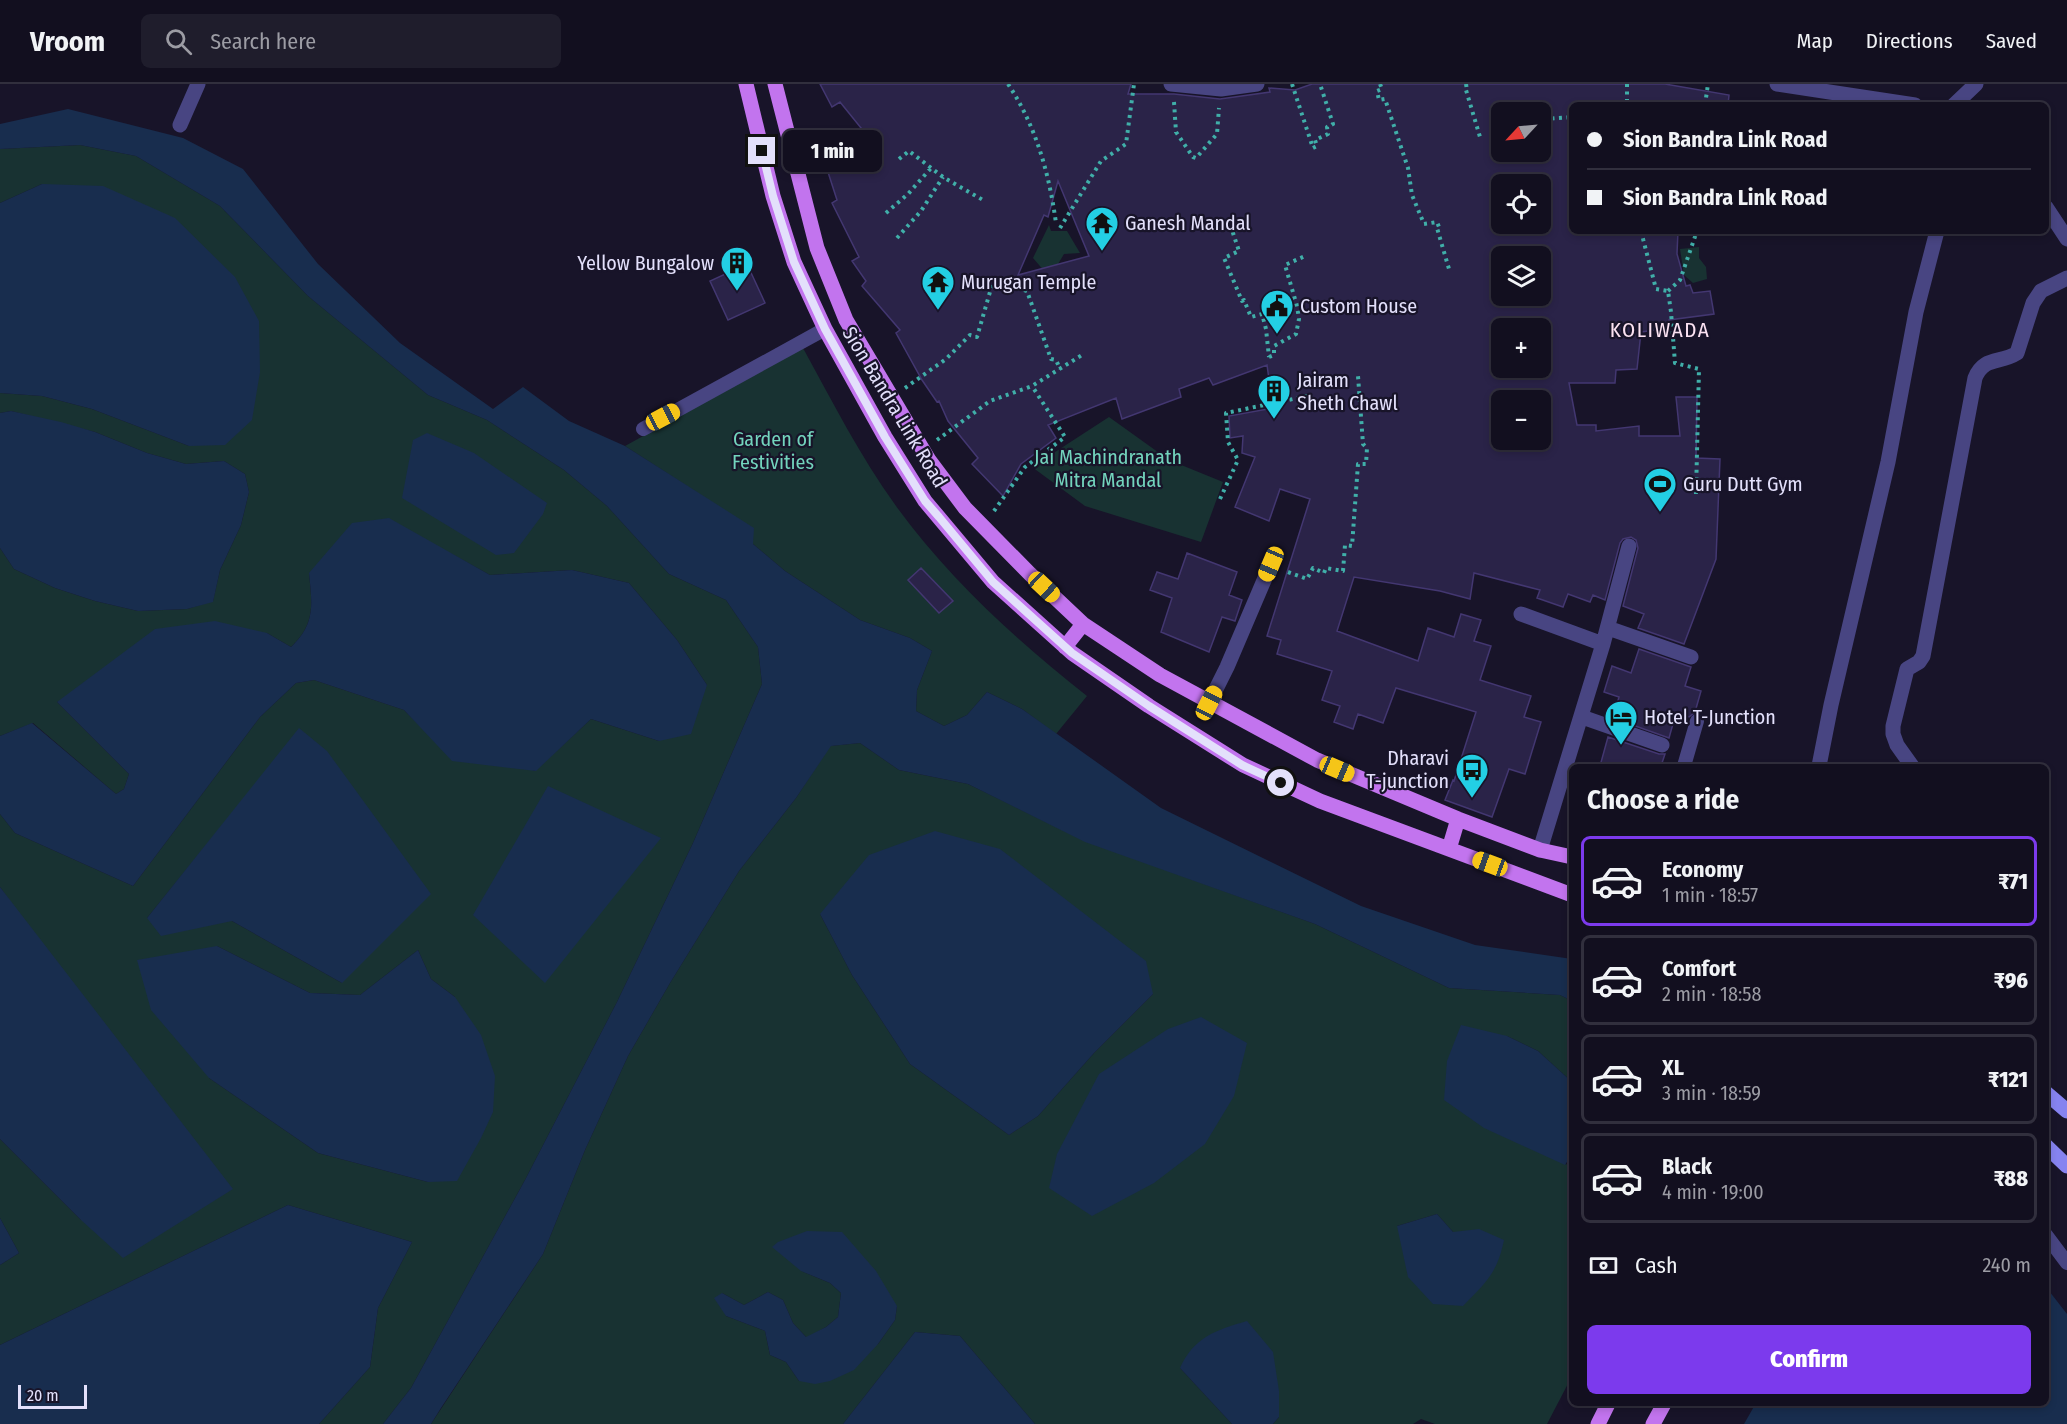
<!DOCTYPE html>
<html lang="en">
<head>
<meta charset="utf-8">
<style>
	:root { --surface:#120f1f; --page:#1f1d2c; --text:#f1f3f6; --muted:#9c9ca4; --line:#312f3d; --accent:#7c3aed }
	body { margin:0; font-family:"Fira Sans Condensed",sans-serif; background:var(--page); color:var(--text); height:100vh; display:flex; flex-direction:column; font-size:22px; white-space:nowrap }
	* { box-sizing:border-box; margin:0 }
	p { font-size:20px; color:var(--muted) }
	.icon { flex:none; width:33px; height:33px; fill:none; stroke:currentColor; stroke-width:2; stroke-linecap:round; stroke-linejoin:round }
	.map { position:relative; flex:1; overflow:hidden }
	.details { position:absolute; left:1569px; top:680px; width:480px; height:642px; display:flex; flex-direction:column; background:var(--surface); border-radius:9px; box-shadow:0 3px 9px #0003,0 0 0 2px var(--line) }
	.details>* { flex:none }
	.hud { position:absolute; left:1569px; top:18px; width:480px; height:132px; border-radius:9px; box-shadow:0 3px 9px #0003,0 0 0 2px var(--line); display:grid; align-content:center; height:132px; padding:0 18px; background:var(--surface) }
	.needle { width:39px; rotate:244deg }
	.tools { position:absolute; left:1491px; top:18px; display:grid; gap:12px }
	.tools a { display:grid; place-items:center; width:60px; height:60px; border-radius:9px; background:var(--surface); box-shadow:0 3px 9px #0003,0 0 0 2px var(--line); font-size:30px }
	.scale { position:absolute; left:18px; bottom:15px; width:69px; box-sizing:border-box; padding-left:6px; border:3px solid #e3e0fb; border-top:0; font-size:16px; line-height:21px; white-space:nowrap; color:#e3e0fb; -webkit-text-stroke:4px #181429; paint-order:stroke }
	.end { position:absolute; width:27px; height:27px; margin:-14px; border:8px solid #e3e0fb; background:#111; box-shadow:0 0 0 3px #111 }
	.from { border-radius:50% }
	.bubble { position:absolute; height:42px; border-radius:9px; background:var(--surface); box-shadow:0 3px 9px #0003,0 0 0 2px var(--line); font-size:20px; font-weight:800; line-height:42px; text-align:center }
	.car { position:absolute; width:18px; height:36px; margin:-18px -9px; border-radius:8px; box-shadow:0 0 4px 2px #0007; background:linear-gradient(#f5c518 24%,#345 0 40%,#f5c518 0 76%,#345 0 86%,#f5c518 0) }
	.hud b { display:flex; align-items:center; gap:21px; height:57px; font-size:22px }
	.hud b+b { border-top:2px solid var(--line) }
	.hud i { width:15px; height:15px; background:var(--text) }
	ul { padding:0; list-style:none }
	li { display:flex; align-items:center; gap:18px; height:90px; margin:0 12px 9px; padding:0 6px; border:3px solid var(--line); border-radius:9px }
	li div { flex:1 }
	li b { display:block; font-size:22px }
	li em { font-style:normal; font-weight:800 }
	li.current { border-color:var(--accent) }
	li>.icon { width:54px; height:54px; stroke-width:1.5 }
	h2 { padding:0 18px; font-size:27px; line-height:72px }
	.pay { display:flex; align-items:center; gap:15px; height:66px; padding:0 18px; font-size:22px }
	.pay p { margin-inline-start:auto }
	.button { display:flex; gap:12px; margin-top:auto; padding:12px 18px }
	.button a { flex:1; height:69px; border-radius:9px; background:var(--accent); color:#fff; font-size:24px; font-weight:800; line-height:69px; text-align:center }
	header { display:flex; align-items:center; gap:36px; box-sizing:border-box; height:84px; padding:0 30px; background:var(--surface); border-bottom:2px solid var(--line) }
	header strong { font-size:28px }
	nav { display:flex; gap:33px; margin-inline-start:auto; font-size:21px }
	.search { width:420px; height:54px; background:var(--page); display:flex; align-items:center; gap:15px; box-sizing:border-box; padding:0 21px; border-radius:9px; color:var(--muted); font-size:22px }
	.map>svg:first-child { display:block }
</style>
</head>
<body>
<header>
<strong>Vroom</strong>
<div class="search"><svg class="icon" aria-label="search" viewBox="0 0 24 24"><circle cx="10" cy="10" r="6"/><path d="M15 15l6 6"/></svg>Search here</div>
<nav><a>Map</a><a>Directions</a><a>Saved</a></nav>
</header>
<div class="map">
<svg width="2067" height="1340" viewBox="0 0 2067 1340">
	<rect width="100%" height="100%" fill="#181429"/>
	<path fill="#183232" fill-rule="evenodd" d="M80,61L136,72L220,122L308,212L428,311L487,336L564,386L607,422L669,490L726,516L758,563L762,600L693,759L617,918L525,1096L411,1304L383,1340H319L370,1283L378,1224L412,1158L288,1121L0,1261V1181L19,1169L0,1134V1055L81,1136L15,824L0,803V730L15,749L133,802L260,633L296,599L314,596L404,626L419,641L535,687L591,635L659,657L707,601L677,556L629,499L572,486L490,491L450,469L309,489C312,520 316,539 291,563L267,549L57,618L129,690L124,705L116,710L33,639L0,652V464L14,485L55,504L95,517L138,527L187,525L213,517L220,486L241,441L249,408L245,390L224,377L186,380L147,369L95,348L11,327L0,329V309L42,312L92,325L189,362L42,100L0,119V65ZM300,645L342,899L232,837L147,834ZM217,862L310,909L360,911L418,866L431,895L455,913L428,1098L318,1069L209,994Z
		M1049,141L1051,147H1067L1080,169L1064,170L1058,180L1046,189L1033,174Z
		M1699,163V174L1706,183L1707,195L1693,199L1684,191L1680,165Z
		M803,264C832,317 860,372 896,422C949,495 1016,556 1087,612L1056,650L1022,625L987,608L967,631L944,642L916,627L917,606L932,567L910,554L860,536L785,487L753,460L701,411L625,362Z
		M1109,333L1169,376L1223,398L1201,458L1085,422L1032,383Z
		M860,659L899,686L968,700L1085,757L1315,840L1449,904L1560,911L1572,917V998L1538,967L1507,952L1566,1081L1572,1070V1292L1547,1340H1435L1421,1335L1413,1340H1273L1279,1333L1180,1284L1232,1340H1035L960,1252L915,1248L843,1340H431L543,1170L585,1066L628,972L670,899L739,787L796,714L830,662ZM820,830L1153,910L1094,969L1038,1032L1009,1051L910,980L852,891ZM1437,1130L1453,1148L1397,1142ZM801,1187L897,1222L895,1236L878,1260L799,1297L786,1278L770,1271L765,1247L726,1232L722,1209L744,1221L768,1208L783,1216L793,1239L807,1254L826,1243L838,1233L841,1209L830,1199Z"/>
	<path fill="#182d4e" d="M68,25L183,54L243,85L318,180L400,259L493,325L523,303L569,337L625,362L754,444L753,460L785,487L860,536L910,554L932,567L917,606L916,627L944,642L967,631L987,608L1022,625L1161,724L1361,822L1475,861L1572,875V917L1560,911L1449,904L1315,840L1085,758L968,700L899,686L860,659L831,662L796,714L739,787L670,899L628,972L585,1066L543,1170L441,1324L431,1340H383L411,1304L525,1096L617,918L693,759L762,600L758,563L726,516L669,490L607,422L564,386L487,336L428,311L308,212L220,122L136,72L80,61L0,65V40Z
		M42,100L103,102L175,134L235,193L259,237L260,288L252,336L225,361L189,362L92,325L42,312L0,309V119Z
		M11,327L61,338L95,348L147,369L186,380L224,377L245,390L249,408L241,441L220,486L213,518L187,525L138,527L95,517L55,504L14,485L0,464V329Z
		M427,349L474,369L547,419L543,430L514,469L496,471L402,414L413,356Z
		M389,434L490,491L572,486L629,499L677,556L707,601L691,650L659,657L591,635L536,687L452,677L404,626L314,596L296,599L260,633L133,802L15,749L0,730V652L32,639L116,710L124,705L129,690L57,618L155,545L215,537L267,549L291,563C316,539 312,520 309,489L352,439Z
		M299,644L327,667L431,810L342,899L232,837L161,852L147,834Z
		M548,702L661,754L545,899L473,831Z
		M935,747L1000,765L1146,877L1153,910L1094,969L1038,1032L1009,1051L910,980L852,891L820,830L869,771Z
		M0,803L233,1105L123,1174L81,1136L0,1055Z
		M217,862L310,909L360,911L418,866L431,895L455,913L481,951L495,992L493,1028L481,1054L457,1097L428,1098L318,1069L209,994L151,926L137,876Z
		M1201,933L1247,959L1234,1012L1205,1060L1154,1099L1092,1132L1049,1104L1057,1070L1099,990L1168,945Z
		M1461,941L1507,952L1538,967L1572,998V1070L1565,1081L1484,1044L1444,1016L1447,977Z
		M288,1121L412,1158L378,1224L370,1283L319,1340H0V1261Z
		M1437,1130L1453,1148L1479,1145L1504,1156C1497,1190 1486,1198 1463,1222L1433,1220L1408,1193L1397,1142Z
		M0,1134L19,1169L0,1181Z
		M807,1147L842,1148L876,1187L897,1222L895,1236L878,1260L854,1286L830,1297L815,1300L799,1297L786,1278L770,1271L765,1247L726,1232L714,1214L722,1209L744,1221L768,1208L783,1216L793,1239L806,1253L826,1243L838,1233L841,1209L830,1199L801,1187L772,1163L778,1158Z
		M2046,1203L2067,1230V1340H1744L1756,1319L2046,1318Z
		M1247,1237L1273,1268L1279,1307V1333L1273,1340H1232L1180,1284C1194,1253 1216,1246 1247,1237Z
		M915,1248L960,1252L1035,1340H843Z"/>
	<path fill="#2a2348" stroke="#433771" stroke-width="1.5" fill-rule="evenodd" d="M820,0H1131L1128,10H1174L1220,15L1270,8L1269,4L1295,6L1312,0H1665L1729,11L1728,21H1572V147H1678L1677,170L1686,202L1690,201L1693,209L1710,207L1714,230L1669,236L1670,244L1641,248L1637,285L1616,286L1615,299H1569L1577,341H1596V347L1639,342V352H1680L1676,313H1697L1696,374L1720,375L1716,475L1684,560L1638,544L1644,530L1623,522L1638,464L1636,456L1631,453L1623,455L1620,459L1605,516L1593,511L1590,518L1568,510L1563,523L1537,514L1540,506L1474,489L1470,515L1440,507L1354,493L1337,547L1418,577L1428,544L1454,553L1461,530L1481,536L1474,557L1491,562L1480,596L1531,612L1524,633L1541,638L1525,690L1509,685L1492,733L1445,716L1453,696L1454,697L1476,628L1396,604L1383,639L1358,630L1353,645L1334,638L1340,622L1322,616L1332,587L1277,570L1281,556L1267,552L1310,415L1280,405L1269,437L1235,423L1255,373L1242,369L1243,352L1230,354L1229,332L1273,324L1267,281L1213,301L1209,294L1179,305L1181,313L1122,335L1116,314L1048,341L1056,354L1021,380L1003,412L972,380L978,374L948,337L939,317L937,318L922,296L896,249L900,246L862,202L866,197L852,177L859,173L832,119L837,116L827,85L874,60L840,18L832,23ZM1502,28H1540V68H1502ZM1058,97L1089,172L1018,191L1044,131L1048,133ZM1502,100H1540V140H1502ZM1502,172H1540V212H1502ZM1502,244H1540V284H1502ZM1493,316H1540V356H1492Z
		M747,180L765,219L728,236L710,197Z
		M1187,469L1237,488L1229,511L1242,516L1235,537L1222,533L1209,568L1161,548L1172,514L1150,506L1157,488L1178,495Z
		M921,484L953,517L939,529L908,496Z
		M1639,565L1691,583L1685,602L1701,607L1695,628L1689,633L1676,629L1669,654L1613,634L1619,613L1604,608L1612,582L1631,589Z
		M1608,653L1659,670H1665L1661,682H1600Z"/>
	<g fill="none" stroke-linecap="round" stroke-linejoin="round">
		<path stroke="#40afa9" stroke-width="4" stroke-dasharray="3 4.5" stroke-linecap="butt" d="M1008,0C1036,42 1049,89 1056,139
			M1292,0L1313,64
			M1380,0L1382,5L1377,7L1379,16L1385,15L1408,84L1412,111L1424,140L1437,138L1439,143L1437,144L1449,185
			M1466,0L1467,6H1466L1480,53
			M1627,0V21
			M1174,18L1176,48L1193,73L1196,74L1217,50L1219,24
			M1705,21L1708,0
			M1544,35L1572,33
			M1313,64L1317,62L1315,56L1328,50L1327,43L1333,40L1320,0
			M899,75L909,67L943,93L983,116
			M886,129L908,110L931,84
			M1228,134L1239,167L1224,174L1242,217L1244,216L1251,233L1262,230L1266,245L1269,273
			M1060,144L1101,77L1126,60L1134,0
			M1641,147L1656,205L1668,207L1671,228L1675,279L1699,285L1696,410
			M897,154L921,127L943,93
			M1010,201L1027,207L1051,275L1056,276L1060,285
			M1668,207L1680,196L1697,147
			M1269,273L1274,271V262L1296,250L1299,235L1297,222L1285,181L1305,172
			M905,304L946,275L970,251L977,253L994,194
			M937,356L990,317L1032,302L1082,271
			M1220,415L1238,376L1228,358L1226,329L1312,311
			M994,427L1025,383L1065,353L1032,302
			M1288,488L1307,495L1313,484L1324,489L1326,484L1343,487L1345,461L1352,462L1358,380H1366L1367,364L1363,360L1358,292"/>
		<path stroke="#484582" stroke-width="14" d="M643,345L825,245
			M1684,682L1697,637
			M2046,1151L2067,1179"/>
		<path stroke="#484582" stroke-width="15" d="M1171,0L1221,5L1257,0
			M1777,0L1915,21
			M1954,21L1976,0
			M180,41L198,0
			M2046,123L2067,155
			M1521,530L1603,560
			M1608,544L1691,573
			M1209,619L1227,583L1271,480
			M1582,633L1662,661
			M1819,682L1831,621L1888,378L1916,228L1937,147
			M1912,682L1897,661L1893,650V642L1907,585L1919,578L1923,572L1975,294C1984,272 2000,280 2017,269L2033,219L2041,207L2067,194
			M1540,766L1603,560L1629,462"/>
		<path stroke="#8683f0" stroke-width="15" d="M2046,1009L2067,1027
			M2046,1062L2067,1082"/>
		<path stroke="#c274ee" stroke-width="15" d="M746,0L773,112L794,178L825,245L885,353L925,417L993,498L1072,569L1149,622L1243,681L1320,717L1572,811
			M775,0L817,164L846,236L929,376L965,424L1030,490L1083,540L1160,591L1317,676L1458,735L1540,766L1572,773
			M1065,563L1083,540
			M1449,765L1458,735
			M1598,1340L1609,1318
			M1653,1340L1665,1318"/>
	</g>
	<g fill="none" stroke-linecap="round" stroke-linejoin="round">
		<path stroke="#e3e0fb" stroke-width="8" d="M762,67L773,112L794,178L825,245L885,353L925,417L939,433L993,498L1072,569L1149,622L1242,681L1281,699"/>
	</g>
	<defs>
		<g id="temple-pin" transform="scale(1.725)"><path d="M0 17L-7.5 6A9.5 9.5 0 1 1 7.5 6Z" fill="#23cfe4" stroke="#181429"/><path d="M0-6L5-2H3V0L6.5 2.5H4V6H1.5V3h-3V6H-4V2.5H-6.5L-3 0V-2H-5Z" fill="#111"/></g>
		<g id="building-pin" transform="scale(1.725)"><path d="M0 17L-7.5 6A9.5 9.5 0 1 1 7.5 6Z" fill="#23cfe4" stroke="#181429"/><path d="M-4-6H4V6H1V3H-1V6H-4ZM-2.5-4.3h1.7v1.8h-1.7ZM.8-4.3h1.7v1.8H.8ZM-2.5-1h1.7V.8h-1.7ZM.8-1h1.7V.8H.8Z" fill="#111"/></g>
		<g id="civic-pin" transform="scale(1.725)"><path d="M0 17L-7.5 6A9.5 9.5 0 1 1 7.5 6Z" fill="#23cfe4" stroke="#181429"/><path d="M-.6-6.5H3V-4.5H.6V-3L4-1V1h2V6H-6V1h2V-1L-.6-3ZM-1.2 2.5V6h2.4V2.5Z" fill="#111"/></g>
		<g id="stadium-pin" transform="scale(1.725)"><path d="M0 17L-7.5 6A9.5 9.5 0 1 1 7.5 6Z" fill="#23cfe4" stroke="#181429"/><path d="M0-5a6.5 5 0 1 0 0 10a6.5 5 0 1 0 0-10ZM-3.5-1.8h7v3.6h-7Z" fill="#111"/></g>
		<g id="hotel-pin" transform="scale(1.725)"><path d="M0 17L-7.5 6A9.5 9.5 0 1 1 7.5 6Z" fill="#23cfe4" stroke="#181429"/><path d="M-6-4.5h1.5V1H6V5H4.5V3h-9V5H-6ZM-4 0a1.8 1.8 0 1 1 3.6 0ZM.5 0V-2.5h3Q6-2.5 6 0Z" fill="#111"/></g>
		<g id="bus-pin" transform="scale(1.725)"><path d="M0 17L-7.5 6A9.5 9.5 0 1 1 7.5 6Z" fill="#23cfe4" stroke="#181429"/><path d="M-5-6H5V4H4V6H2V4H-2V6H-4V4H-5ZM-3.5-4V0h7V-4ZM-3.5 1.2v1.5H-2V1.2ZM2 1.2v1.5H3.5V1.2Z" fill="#111"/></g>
	</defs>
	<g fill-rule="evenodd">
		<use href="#temple-pin" x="1102" y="139"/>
		<use href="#building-pin" x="737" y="179"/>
		<use href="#temple-pin" x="938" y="198"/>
		<use href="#civic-pin" x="1277" y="222"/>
		<use href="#building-pin" x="1274" y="307"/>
		<use href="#stadium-pin" x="1660" y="400"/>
		<use href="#hotel-pin" x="1621" y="633"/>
		<use href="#bus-pin" x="1472" y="686"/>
	</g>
	<g text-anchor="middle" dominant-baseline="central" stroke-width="4.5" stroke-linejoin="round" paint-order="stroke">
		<g font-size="20" fill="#e3e0fb" stroke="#181429" text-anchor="start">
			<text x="1125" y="139">Ganesh Mandal</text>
			<text x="714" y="179" text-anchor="end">Yellow Bungalow</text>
			<text x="961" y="198">Murugan Temple</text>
			<text x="1300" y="222">Custom House</text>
			<text x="1297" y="296">Jairam<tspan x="1297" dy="23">Sheth Chawl</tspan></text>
			<text x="1683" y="400">Guru Dutt Gym</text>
			<text x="1644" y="633">Hotel T-Junction</text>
			<text x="1449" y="674" text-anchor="end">Dharavi<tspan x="1449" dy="23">T-junction</tspan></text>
		</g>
		<g font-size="20" fill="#e3e0fb" stroke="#181429">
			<text transform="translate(895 323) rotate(59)">Sion Bandra Link Road</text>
		</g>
		<g font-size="20" fill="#73d4bd" stroke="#181429">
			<text x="773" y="355">Garden of<tspan x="773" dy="23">Festivities</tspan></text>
			<text x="1108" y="373">Jai Machindranath<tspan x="1108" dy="23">Mitra Mandal</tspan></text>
		</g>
		<g font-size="21" letter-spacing="1.5" fill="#fbe2f2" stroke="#181429">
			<text x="1660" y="246">KOLIWADA</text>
		</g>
	</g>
</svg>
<div class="tools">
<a><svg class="needle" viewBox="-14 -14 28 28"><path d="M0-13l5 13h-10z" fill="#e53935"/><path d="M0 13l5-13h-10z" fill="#9c9ca4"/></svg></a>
<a><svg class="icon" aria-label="locate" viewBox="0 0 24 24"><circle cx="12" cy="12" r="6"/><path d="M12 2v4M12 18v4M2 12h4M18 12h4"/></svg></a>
<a><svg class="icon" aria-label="layers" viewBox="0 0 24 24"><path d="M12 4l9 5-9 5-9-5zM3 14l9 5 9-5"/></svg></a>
<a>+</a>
<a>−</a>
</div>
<div class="scale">20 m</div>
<i class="end from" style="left:1281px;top:699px"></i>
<i class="end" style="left:762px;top:67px"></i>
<div class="bubble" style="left:783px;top:46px;width:99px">1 min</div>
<i class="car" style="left:663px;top:333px;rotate:62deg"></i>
<i class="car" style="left:1271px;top:480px;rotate:203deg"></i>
<i class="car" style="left:1044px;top:503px;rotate:133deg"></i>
<i class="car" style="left:1209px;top:619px;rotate:27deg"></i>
<i class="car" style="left:1337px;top:685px;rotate:113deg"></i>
<i class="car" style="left:1490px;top:780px;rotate:290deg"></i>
<div class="hud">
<b><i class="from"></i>Sion Bandra Link Road</b>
<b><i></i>Sion Bandra Link Road</b>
</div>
<section class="details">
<h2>Choose a ride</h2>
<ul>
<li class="current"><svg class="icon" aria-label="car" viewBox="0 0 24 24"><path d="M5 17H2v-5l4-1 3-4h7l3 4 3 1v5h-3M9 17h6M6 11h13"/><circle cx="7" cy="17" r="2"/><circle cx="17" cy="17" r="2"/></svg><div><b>Economy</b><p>1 min · 18:57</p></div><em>₹71</em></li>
<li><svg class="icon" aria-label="car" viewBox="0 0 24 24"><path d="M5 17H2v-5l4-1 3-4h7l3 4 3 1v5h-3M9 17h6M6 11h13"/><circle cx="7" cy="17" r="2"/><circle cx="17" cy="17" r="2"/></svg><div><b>Comfort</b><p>2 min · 18:58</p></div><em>₹96</em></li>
<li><svg class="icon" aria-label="car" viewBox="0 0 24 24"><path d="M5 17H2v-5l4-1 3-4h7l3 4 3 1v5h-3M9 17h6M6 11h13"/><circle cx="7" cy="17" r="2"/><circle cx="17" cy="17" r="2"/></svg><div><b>XL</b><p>3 min · 18:59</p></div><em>₹121</em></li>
<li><svg class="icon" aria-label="car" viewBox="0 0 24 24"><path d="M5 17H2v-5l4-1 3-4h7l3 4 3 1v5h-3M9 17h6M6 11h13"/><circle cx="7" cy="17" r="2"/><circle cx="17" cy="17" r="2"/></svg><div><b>Black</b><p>4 min · 19:00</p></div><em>₹88</em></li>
</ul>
<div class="pay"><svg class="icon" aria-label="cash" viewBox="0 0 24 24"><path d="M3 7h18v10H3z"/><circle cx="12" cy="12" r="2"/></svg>Cash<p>240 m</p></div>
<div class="button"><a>Confirm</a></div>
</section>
</div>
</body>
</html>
